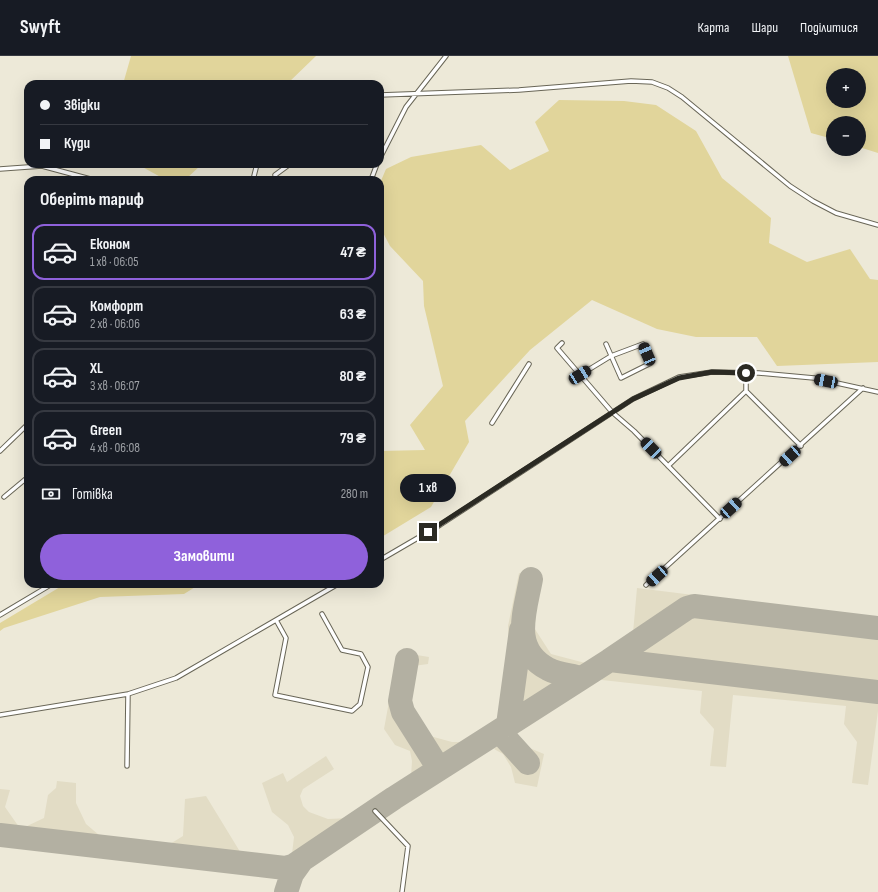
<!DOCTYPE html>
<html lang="uk">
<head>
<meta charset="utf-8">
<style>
	:root { --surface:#171b24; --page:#20242c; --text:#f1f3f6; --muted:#9ea1a6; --line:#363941; --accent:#8f61db }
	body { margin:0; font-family:"Sofia Sans Condensed",sans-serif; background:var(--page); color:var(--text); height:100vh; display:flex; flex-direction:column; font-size:15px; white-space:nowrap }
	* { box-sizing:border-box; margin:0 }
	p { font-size:13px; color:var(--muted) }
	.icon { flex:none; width:22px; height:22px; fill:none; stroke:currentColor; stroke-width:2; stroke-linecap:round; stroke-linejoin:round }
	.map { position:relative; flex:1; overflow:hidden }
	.drawer { position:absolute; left:24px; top:120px; width:360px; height:412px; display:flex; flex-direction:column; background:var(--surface); border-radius:12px; box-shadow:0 4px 16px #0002 }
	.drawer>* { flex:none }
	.top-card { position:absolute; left:24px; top:24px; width:360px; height:88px; border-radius:12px; box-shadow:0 4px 16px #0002; display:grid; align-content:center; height:88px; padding:0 16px; background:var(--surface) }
	.tools { position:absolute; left:826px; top:12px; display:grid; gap:8px }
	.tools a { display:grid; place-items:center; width:40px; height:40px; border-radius:50%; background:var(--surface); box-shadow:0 4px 16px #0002; font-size:20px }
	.end { position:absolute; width:18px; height:18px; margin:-9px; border:5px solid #2b2a23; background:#fff; box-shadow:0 0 0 2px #fff }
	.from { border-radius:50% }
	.bubble { position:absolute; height:28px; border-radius:14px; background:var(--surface); box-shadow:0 4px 16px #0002; font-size:13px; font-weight:700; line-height:28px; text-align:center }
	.car { position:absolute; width:12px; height:24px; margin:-12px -6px; border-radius:5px; box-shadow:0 0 3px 1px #0007; background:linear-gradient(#222 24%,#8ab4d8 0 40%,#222 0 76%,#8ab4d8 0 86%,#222 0) }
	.top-card b { display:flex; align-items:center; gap:14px; height:38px; font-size:15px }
	.top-card b+b { border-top:1px solid var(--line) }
	.top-card i { width:10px; height:10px; background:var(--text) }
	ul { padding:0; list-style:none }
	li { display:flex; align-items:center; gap:12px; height:56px; margin:0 8px 6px; padding:0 8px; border:2px solid var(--line); border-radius:12px }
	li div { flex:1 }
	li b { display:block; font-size:15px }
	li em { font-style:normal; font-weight:700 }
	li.on { border-color:var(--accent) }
	li>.icon { width:36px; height:36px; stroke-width:1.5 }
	h2 { padding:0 16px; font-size:18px; line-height:48px }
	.pay { display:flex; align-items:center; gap:10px; height:44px; padding:0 16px; font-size:15px }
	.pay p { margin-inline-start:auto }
	.action { display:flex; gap:8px; margin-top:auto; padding:8px 16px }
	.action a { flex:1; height:46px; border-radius:24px; background:var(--accent); color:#fff; font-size:16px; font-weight:700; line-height:46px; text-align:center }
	header { display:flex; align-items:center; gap:24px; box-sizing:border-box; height:56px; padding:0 20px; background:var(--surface); border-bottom:1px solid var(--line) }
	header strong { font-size:19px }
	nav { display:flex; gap:22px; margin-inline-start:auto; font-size:14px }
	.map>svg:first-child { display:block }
</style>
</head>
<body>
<header>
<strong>Swyft</strong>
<nav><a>Карта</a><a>Шари</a><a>Поділитися</a></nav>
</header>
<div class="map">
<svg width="878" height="836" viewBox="0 0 878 836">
	<rect width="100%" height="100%" fill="#ede9d8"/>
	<path fill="#e2dcc5" d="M519,517L537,521L531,567L551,598L589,608L633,577L637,532L878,562V655L868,729L852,727L857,686L844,668L846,650L733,639L726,711L710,710L714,673L700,657L702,635L602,624L589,608L504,660L515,595L509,589L508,570Z
		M398,596L429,601L428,608L413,610L407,650L430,680L452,686H466L411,721L412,705L410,695L395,689L384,673Z
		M516,677L515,686L544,698L537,731L515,727L511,711L503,698L494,693Z
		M326,700L334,713L303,733L300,740L303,750L309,756L328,763L350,762L292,798L294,781L288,769L272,756L262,727L283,717L287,726Z
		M57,725L76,727V747L86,768L99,779L170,788L183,780L185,743L206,740L242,799L0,772V733L10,734L5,751L19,771H25L44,762L48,739L56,732Z"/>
	<path fill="#e1d59b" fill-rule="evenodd" d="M131,0H316L287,28H123Z
		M788,0H878V97L859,91V67H833V83L811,77ZM833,19H859V45H833Z
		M559,44L624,45L656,49L696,75L722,122L771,162L769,187L807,206L850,193L870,223L878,224V306L777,310L757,281H696L657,273L592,244L530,294L465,365L469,386L431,451L380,482V395L425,394L410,369L443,330L424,250L423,225L390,190L380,171V127L386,113L411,101L481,89L510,114L549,95L535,66Z
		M137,108H202L185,124H166Z
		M65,528H200L184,538L100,541L4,572L0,575V567Z"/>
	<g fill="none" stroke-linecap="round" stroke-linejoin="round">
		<path stroke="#b3b0a2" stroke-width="24" d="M531,523C525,556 510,593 548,613C557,618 571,619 581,622
			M407,604L400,645L403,656L439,713
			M610,604L687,552L694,550L878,572
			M508,669L521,574
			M499,675L528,707
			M0,779L285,812L293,810L394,742L610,604L878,636
			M286,836L292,818L302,804"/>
		<g stroke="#696657" stroke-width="5.5">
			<path id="service" d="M380,39L519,34L631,25L652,26L668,32L682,41L790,130L813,145L836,157L878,169
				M380,102L406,51L446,0
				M0,113L42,110L94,124
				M253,124L257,108
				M277,124L275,119L290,108
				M371,124L377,108
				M562,287L557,292L612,356L634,375L720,463
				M27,288L28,296
				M746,317V335
				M580,319L611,300L643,288L651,307L621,322L606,288
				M492,367L529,308
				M0,395L28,368
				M668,410L746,335L801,390
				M4,441L28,421
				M380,504L440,469L633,343L679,321L712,316L759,317L814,322L878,336
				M646,529L863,332
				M0,559L52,528
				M276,564L286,582L275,639L352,655L360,648L368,611L361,598L342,594L322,558
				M0,659L128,638L176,622L338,528
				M127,710L128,638
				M375,755L408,790L402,836"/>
		</g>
		<use href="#service" stroke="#fff" stroke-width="3.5"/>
	</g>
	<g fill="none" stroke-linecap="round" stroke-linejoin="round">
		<path stroke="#2b2a23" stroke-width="5" d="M428,476L633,343L679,322L712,316L746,317"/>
	</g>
</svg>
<div class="tools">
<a>+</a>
<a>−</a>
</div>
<i class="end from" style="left:746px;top:317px"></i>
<i class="end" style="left:428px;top:476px"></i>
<div class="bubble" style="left:400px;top:418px;width:56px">1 хв</div>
<i class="car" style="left:647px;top:298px;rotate:337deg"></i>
<i class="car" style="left:580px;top:319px;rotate:58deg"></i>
<i class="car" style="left:826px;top:325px;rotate:281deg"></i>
<i class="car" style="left:651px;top:392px;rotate:316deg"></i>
<i class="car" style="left:790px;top:400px;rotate:228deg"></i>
<i class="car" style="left:731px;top:452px;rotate:48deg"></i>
<i class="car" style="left:657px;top:520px;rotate:228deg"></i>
<div class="top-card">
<b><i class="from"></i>Звідки</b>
<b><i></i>Куди</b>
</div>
<section class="drawer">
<h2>Оберіть тариф</h2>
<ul>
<li class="on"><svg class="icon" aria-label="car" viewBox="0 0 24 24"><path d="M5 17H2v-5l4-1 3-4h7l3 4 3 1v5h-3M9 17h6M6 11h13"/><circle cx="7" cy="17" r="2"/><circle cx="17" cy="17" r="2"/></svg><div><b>Економ</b><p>1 хв · 06:05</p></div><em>47 ₴</em></li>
<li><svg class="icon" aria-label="car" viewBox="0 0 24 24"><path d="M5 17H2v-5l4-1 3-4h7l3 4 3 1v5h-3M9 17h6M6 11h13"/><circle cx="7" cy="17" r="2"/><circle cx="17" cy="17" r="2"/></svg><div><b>Комфорт</b><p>2 хв · 06:06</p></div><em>63 ₴</em></li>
<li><svg class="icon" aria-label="car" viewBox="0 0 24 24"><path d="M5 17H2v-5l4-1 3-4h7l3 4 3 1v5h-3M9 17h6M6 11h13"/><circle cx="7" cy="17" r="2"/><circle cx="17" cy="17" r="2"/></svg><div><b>XL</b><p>3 хв · 06:07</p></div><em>80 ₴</em></li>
<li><svg class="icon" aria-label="car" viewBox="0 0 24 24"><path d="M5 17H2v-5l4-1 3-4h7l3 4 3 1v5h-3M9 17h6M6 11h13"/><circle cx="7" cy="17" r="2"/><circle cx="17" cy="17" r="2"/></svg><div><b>Green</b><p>4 хв · 06:08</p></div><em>79 ₴</em></li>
</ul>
<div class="pay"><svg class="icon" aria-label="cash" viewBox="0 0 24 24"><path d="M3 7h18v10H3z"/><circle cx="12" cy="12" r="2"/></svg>Готівка<p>280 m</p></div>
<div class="action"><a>Замовити</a></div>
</section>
</div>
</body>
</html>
